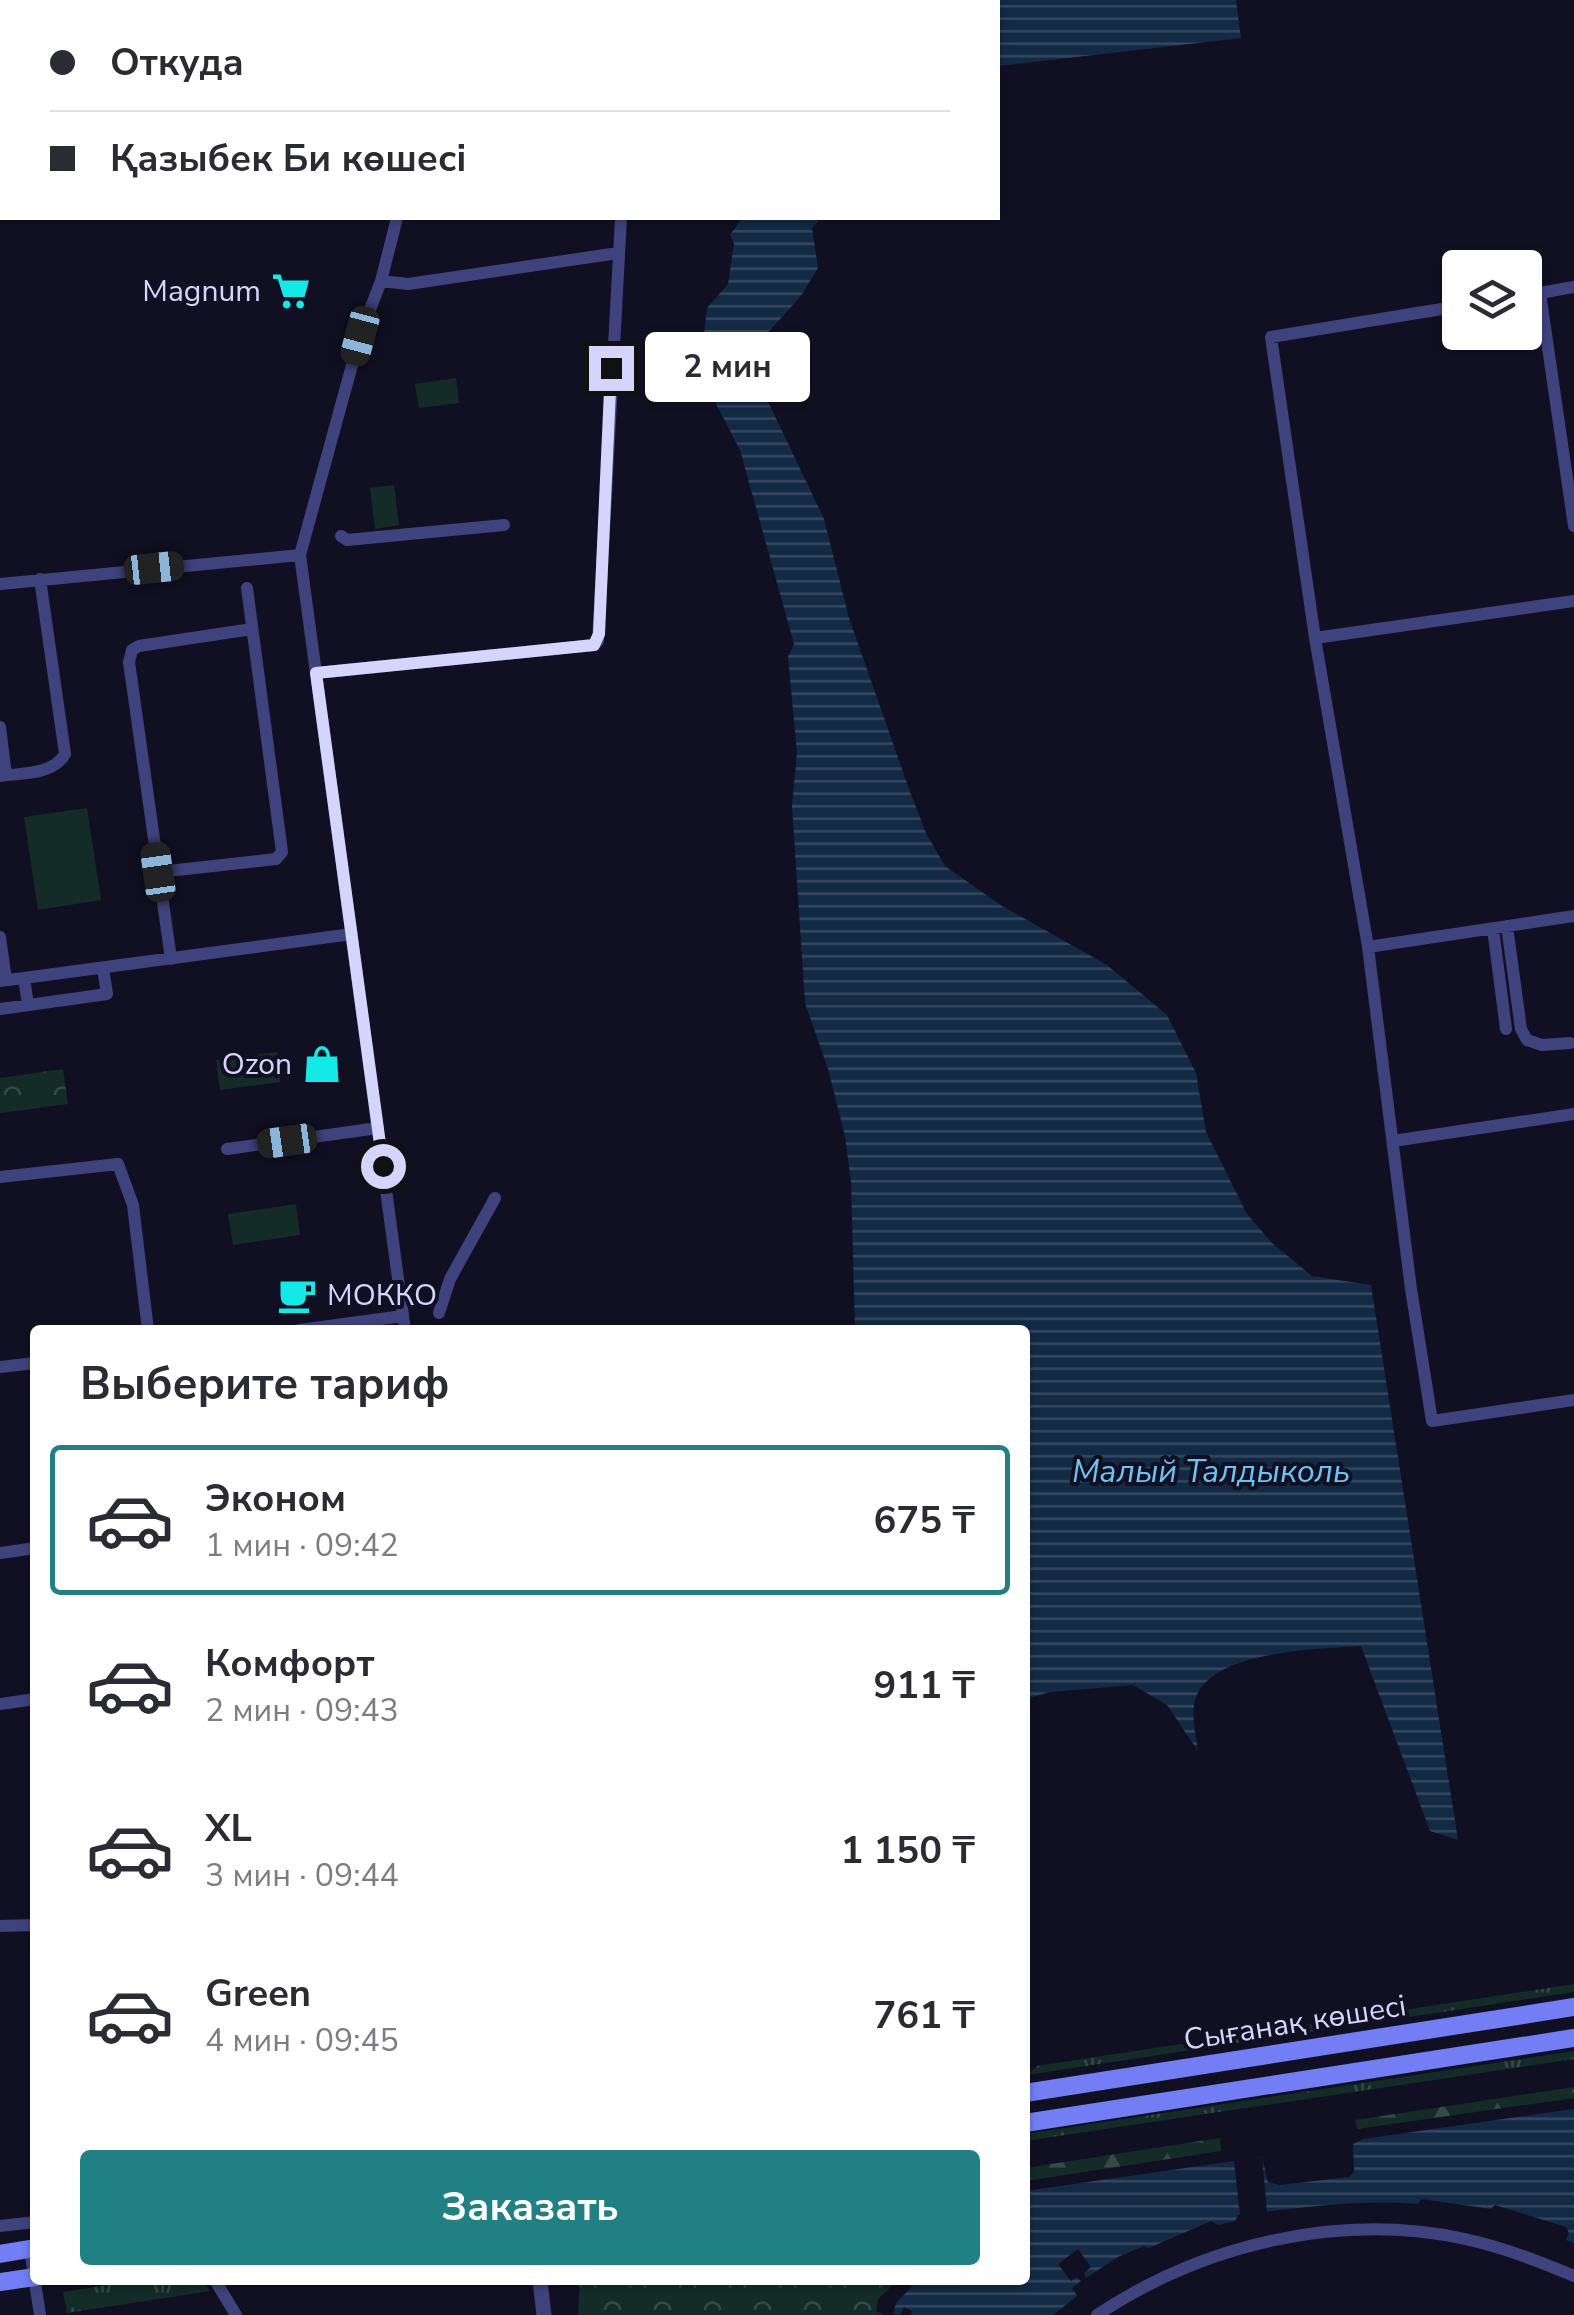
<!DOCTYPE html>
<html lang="ru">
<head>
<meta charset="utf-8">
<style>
	:root { --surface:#fff; --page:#f7f7f7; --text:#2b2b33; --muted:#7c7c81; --line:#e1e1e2; --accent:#208084 }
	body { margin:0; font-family:"Nunito Sans",sans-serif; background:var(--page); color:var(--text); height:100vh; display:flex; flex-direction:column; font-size:38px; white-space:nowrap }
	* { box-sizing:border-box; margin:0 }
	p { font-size:32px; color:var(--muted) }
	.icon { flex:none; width:55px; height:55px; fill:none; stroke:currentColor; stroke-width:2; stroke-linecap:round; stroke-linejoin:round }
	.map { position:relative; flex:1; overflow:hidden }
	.drawer { position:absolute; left:30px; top:1325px; width:1000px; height:960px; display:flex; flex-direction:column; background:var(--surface); border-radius:10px; box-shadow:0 2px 8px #0004 }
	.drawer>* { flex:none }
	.top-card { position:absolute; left:0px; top:0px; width:1000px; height:220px; box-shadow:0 2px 8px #0004; display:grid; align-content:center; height:220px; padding:0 50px; background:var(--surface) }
	.tools { position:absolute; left:1442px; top:250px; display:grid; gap:20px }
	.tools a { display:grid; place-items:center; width:100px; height:100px; border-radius:10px; background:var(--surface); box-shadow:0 2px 8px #0004; font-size:50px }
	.end { position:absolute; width:45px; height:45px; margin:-22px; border:12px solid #d4d4fc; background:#111; box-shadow:0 0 0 5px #111 }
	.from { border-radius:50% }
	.bubble { position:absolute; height:70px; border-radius:10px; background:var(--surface); box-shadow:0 2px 8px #0004; font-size:32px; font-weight:700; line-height:70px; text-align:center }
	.car { position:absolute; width:30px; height:60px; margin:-30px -15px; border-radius:12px; box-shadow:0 0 8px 2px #0007; background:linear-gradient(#222 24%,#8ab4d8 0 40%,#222 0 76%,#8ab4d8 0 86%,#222 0) }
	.top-card b { display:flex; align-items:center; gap:35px; height:95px; font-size:38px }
	.top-card b+b { border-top:2px solid var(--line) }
	.top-card i { width:25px; height:25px; background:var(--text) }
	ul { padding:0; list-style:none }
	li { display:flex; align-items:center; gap:30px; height:150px; margin:0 20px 15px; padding:0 30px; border:5px solid transparent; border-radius:10px }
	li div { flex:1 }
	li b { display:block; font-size:38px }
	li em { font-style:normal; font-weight:700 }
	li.active { border-color:var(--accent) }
	li>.icon { width:90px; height:90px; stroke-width:1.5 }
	h2 { padding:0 50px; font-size:45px; line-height:120px }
	.button { display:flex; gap:20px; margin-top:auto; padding:20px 50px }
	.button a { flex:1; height:115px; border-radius:10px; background:var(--accent); color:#fff; font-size:40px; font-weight:700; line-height:115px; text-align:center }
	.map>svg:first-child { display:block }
</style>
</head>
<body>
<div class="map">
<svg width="1574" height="2315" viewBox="0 0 1574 2315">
	<defs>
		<pattern id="grass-tufts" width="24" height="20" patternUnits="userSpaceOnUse" patternTransform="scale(2.5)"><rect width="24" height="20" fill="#132c28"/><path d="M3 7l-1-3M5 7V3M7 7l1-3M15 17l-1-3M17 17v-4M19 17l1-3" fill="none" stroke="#344a48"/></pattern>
		<pattern id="forest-firs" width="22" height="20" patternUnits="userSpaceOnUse" patternTransform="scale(2.5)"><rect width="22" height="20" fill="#132c28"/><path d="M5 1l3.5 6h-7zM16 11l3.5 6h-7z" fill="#344a48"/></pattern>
		<pattern id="park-crowns" width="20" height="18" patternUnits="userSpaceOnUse" patternTransform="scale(2.5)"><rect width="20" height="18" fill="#132c28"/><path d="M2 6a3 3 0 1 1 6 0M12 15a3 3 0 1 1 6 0" fill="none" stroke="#344a48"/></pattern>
		<pattern id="water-rules" width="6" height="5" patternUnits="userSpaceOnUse" patternTransform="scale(2.5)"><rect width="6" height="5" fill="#122a44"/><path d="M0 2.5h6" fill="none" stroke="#344860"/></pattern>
	</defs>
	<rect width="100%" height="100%" fill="#111022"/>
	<path fill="url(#grass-tufts)" d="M1574,1984V1992L1027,2075L1037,2066Z
		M1574,2051V2059L1025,2141V2134Z
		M138,2280H201L210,2291L67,2313L63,2292Z"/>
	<path fill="url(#forest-firs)" d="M1574,2087V2098L1357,2129L1355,2120Z
		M1220,2138L1221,2151L1025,2181V2168Z"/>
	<path fill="url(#park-crowns)" d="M63,1069L68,1104L0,1113V1078Z
		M580,2280H898L878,2299L876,2311L884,2315H578Z"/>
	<path fill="#132c28" d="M456,378L459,403L419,408L415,384Z
		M394,485L399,525L375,529L370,488Z
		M87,808L101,900L38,910L24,817Z
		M277,1052L280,1082L220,1090L216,1060Z
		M296,1204L300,1235L233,1245L228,1214Z"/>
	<path fill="url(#water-rules)" d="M683,0H1236L1241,38L998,66V2Z
		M742,218H821L812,228L818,268L801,296L763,338L753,370L824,519L849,618L909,789L926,833L945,866L1002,906L1107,965L1167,1015L1196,1073L1206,1132L1247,1214L1272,1243L1312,1276L1371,1285L1458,1840L1430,1831L1361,1646C1319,1649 1202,1650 1194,1705C1192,1719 1196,1737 1198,1751L1167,1705L1133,1685L1050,1692L1025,1699V1330H855L851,1182L845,1136L828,1069L805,1003L792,806L797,753L788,657L794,644L740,450L713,398L701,361L707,308L728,284L734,244L730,235Z
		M1574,2109V2243L1566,2240L1569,2233L1566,2227L1495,2205L1491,2209L1421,2199L1418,2204C1358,2199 1298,2208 1238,2215L1235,2221L1218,2225L1211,2221L1149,2248L1144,2246L1118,2257L1086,2278L1084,2273L1091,2267L1078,2249L1058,2264L1071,2281L1077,2277L1081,2281L1072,2288L1077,2296L1053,2315H911L912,2311L904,2307L900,2315L893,2314L896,2303L918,2280H1025V2191L1262,2157L1268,2182L1280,2185L1349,2177L1354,2172L1353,2144L1363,2139Z"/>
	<path fill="#111022" d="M1262,2157L1267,2212L1240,2215L1234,2160Z"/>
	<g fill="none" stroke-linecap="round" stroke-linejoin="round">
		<path stroke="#3f437d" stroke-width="12" d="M362,0L363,2
			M630,0V2
			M397,218L381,281L360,336L300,555L405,1330
			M381,281L408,284L618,253
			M1574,287L1540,293L1574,526
			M1525,296L1540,293
			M341,536L347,540L504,525
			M0,584L300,555
			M1574,601L1315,638L1368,947L1574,916
			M1315,638L1271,337L1460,306
			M316,673L594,645L598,641L621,218
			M0,727L6,775
			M0,776C22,773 53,775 65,754L40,579
			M159,872L276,859L282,852L247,588
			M1507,926L1521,1029L1527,1040L1542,1045L1570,1043
			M1493,929L1506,1029
			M0,937L6,980
			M1368,947L1411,1289L1432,1421L1574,1400
			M171,959L129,662L132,650L139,646L252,629
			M24,978L352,934
			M0,981L24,978L28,1005
			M0,1009L107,994L103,968
			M1393,1141L1574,1114
			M227,1149L378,1128
			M0,1177L118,1164L133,1205L148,1330
			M439,1313L450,1279L495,1198
			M299,1330L403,1316
			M0,1367L35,1363
			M0,1553L35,1548
			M0,1704L35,1699
			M0,1926L35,1925
			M0,2226L35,2222
			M30,2249L40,2315
			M215,2280L236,2315
			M1097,2315C1204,2244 1339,2212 1465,2239C1502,2247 1539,2261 1574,2276"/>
		<path stroke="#3f437d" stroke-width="15" d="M0,195H2
			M540,2280L544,2315"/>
		<path stroke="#737ef4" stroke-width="18" d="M1025,2093L1574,2007
			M1025,2123L1574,2038
			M0,2254L35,2248
			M0,2282L35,2277"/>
	</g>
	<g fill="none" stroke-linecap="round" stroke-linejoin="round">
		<path stroke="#d4d4fc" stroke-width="12" d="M383,1166L316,673L594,645L599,634L611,368"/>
	</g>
	<defs>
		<g id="supermarket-bare" transform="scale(3)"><path d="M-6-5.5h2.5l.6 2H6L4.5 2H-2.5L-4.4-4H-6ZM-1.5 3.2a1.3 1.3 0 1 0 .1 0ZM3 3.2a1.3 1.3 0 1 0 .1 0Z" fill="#13e9e6" stroke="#111022" stroke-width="2.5" paint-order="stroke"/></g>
		<g id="shop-bare" transform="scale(3)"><path d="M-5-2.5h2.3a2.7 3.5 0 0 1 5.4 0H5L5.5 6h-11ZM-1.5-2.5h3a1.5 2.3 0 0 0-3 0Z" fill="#13e9e6" stroke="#111022" stroke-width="2.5" paint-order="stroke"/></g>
		<g id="cafe-bare" transform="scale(3)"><path d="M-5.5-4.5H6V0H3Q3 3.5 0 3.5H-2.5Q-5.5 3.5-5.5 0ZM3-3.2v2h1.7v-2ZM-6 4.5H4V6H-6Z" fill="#13e9e6" stroke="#111022" stroke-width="2.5" paint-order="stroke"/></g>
	</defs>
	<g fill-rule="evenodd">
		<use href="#supermarket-bare" x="291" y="291"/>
		<use href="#shop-bare" x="322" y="1064"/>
		<use href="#cafe-bare" x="297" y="1295"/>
	</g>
	<g text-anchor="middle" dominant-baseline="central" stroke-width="8" stroke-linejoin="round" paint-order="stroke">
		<g font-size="30" fill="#d4d4fc" stroke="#111022" text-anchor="end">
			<text x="261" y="291">Magnum</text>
			<text x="292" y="1064">Ozon</text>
			<text x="327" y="1295" text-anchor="start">МОККО</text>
		</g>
		<g font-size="30" fill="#d4d4fc" stroke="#111022">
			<text transform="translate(1295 2023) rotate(-9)">Сығанақ көшесі</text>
		</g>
		<g font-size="32" font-style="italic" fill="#6bc3f3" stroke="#111022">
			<text x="1211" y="1471">Малый Талдыколь</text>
		</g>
	</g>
</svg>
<div class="tools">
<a><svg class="icon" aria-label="layers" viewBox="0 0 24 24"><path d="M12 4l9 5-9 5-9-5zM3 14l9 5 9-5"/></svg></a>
</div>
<i class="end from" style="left:383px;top:1166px"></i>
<i class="end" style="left:611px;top:368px"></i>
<div class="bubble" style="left:645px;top:332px;width:165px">2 мин</div>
<i class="car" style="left:360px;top:336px;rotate:195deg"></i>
<i class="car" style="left:154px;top:568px;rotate:84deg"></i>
<i class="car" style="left:158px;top:872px;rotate:352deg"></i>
<i class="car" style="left:287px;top:1141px;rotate:262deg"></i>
<div class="top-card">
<b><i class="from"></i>Откуда</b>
<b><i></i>Қазыбек Би көшесі</b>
</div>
<section class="drawer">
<h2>Выберите тариф</h2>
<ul>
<li class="active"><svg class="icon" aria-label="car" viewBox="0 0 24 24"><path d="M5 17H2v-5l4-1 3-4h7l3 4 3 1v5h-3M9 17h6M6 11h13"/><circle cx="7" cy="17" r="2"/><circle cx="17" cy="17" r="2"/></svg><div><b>Эконом</b><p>1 мин · 09:42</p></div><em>675 ₸</em></li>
<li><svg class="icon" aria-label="car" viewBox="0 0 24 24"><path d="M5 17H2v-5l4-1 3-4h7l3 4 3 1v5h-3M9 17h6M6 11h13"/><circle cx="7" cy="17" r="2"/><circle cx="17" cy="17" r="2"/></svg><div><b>Комфорт</b><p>2 мин · 09:43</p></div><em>911 ₸</em></li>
<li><svg class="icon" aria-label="car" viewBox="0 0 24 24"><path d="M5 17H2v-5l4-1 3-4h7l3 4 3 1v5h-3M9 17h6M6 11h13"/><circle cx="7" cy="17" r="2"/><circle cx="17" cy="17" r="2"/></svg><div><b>XL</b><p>3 мин · 09:44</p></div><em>1 150 ₸</em></li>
<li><svg class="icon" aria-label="car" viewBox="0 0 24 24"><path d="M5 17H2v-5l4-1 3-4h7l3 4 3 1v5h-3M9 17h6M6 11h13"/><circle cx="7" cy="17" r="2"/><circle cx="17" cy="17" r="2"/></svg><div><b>Green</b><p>4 мин · 09:45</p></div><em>761 ₸</em></li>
</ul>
<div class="button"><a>Заказать</a></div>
</section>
</div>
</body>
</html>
